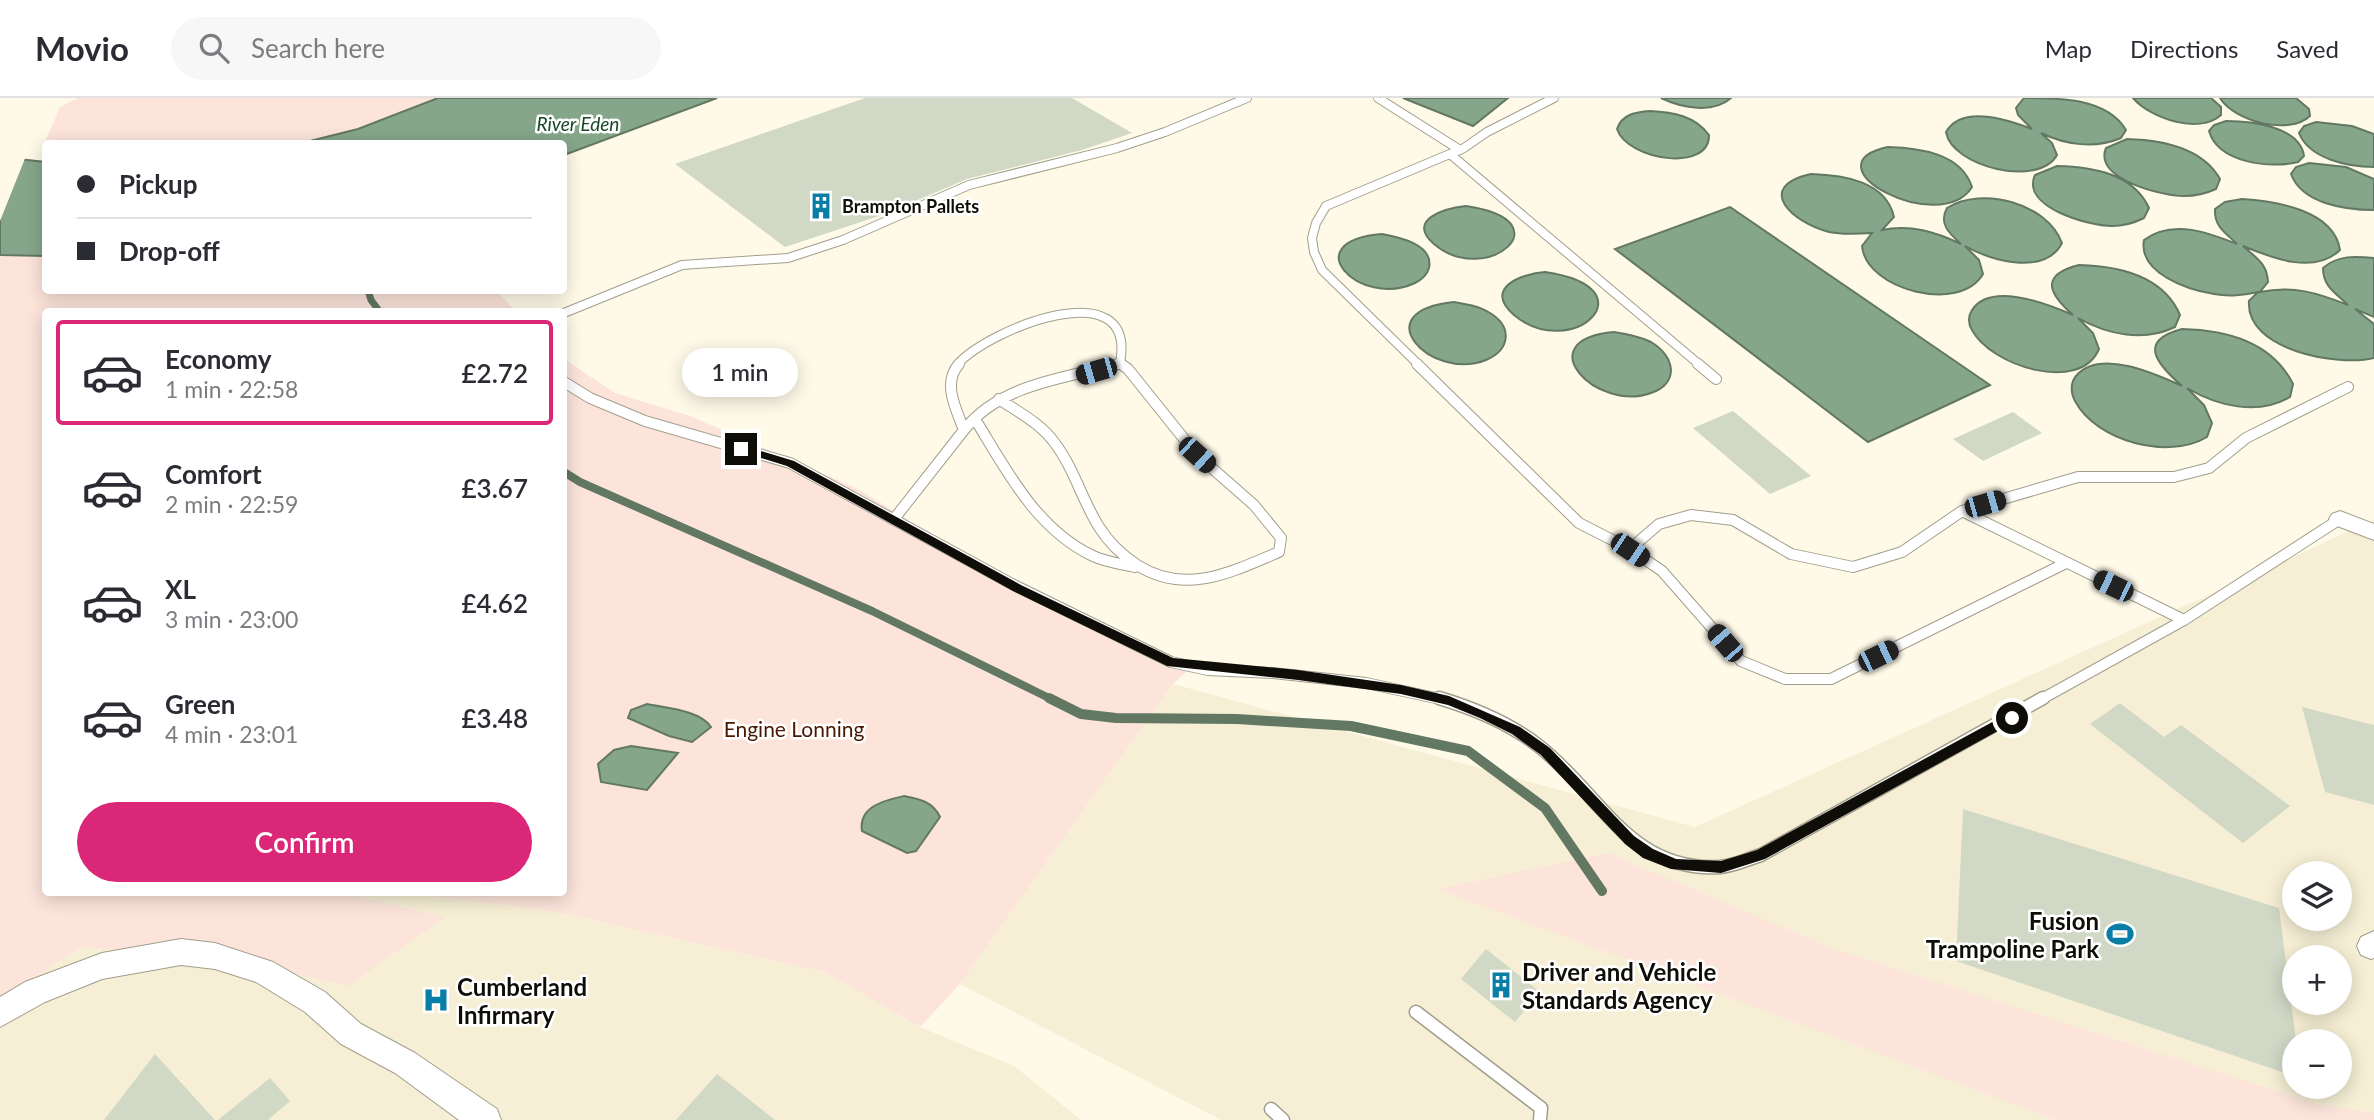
<!DOCTYPE html>
<html lang="en">
<head>
<meta charset="utf-8">
<style>
	:root { --surface:#fff; --page:#f7f7f7; --text:#2b2b33; --muted:#7c7c81; --line:#e1e1e2; --accent:#db2777 }
	body { margin:0; font-family:Lato,sans-serif; background:var(--page); color:var(--text); height:100vh; display:flex; flex-direction:column; font-size:26px; white-space:nowrap }
	* { box-sizing:border-box; margin:0 }
	p { font-size:23px; color:var(--muted) }
	.icon { flex:none; width:38px; height:38px; fill:none; stroke:currentColor; stroke-width:2; stroke-linecap:round; stroke-linejoin:round }
	.map { position:relative; flex:1; overflow:hidden }
	.panel { position:absolute; left:42px; top:210px; width:525px; height:588px; display:flex; flex-direction:column; background:var(--surface); border-radius:7px; box-shadow:0 4px 18px #0003 }
	.panel>* { flex:none }
	.hud { position:absolute; left:42px; top:42px; width:525px; height:154px; border-radius:7px; box-shadow:0 4px 18px #0003; display:grid; align-content:center; height:154px; padding:0 35px; background:var(--surface) }
	.fabs { position:absolute; left:2282px; top:763px; display:grid; gap:14px }
	.fabs a { display:grid; place-items:center; width:70px; height:70px; border-radius:50%; background:var(--surface); box-shadow:0 4px 18px #0003; font-size:35px }
	.end { position:absolute; width:32px; height:32px; margin:-16px; border:9px solid #0f0d07; background:#fff; box-shadow:0 0 0 4px #fff }
	.from { border-radius:50% }
	.bubble { position:absolute; height:49px; border-radius:24px; background:var(--surface); box-shadow:0 4px 18px #0003; font-size:23px; font-weight:600; line-height:49px; text-align:center }
	.car { position:absolute; width:21px; height:42px; margin:-21px -10px; border-radius:9px; box-shadow:0 0 5px 2px #0007; background:linear-gradient(#222 24%,#8ab4d8 0 40%,#222 0 76%,#8ab4d8 0 86%,#222 0) }
	.hud b { display:flex; align-items:center; gap:24px; height:66px; font-size:26px }
	.hud b+b { border-top:2px solid var(--line) }
	.hud i { width:18px; height:18px; background:var(--text) }
	ul { padding:12px 0 0; list-style:none }
	li { display:flex; align-items:center; gap:21px; height:105px; margin:0 14px 10px; padding:0 21px; border:4px solid transparent; border-radius:7px }
	li div { flex:1 }
	li b { display:block; font-size:26px }
	li em { font-style:normal; font-weight:600 }
	li.current { border-color:var(--accent) }
	li>.icon { width:63px; height:63px; stroke-width:1.5 }
	.primary-button { display:flex; gap:14px; margin-top:auto; padding:14px 35px }
	.primary-button a { flex:1; height:80px; border-radius:42px; background:var(--accent); color:#fff; font-size:28px; font-weight:600; line-height:80px; text-align:center }
	header { display:flex; align-items:center; gap:42px; box-sizing:border-box; height:98px; padding:0 35px; background:var(--surface); border-bottom:2px solid var(--line) }
	header strong { font-size:33px }
	nav { display:flex; gap:38px; margin-inline-start:auto; font-size:24px }
	.search { width:490px; height:63px; background:var(--page); display:flex; align-items:center; gap:18px; box-sizing:border-box; padding:0 24px; border-radius:38px; color:var(--muted); font-size:26px }
	.map>svg:first-child { display:block }
</style>
</head>
<body>
<header>
<strong>Movio</strong>
<div class="search"><svg class="icon" aria-label="search" viewBox="0 0 24 24"><circle cx="10" cy="10" r="6"/><path d="M15 15l6 6"/></svg>Search here</div>
<nav><a>Map</a><a>Directions</a><a>Saved</a></nav>
</header>
<div class="map">
<svg width="2374" height="1022" viewBox="0 0 2374 1022">
	<rect width="100%" height="100%" fill="#fffae8"/>
	<path fill="#f6efd5" fill-rule="evenodd" d="M2374,422V1022H1221L960,886L1173,586L1695,729ZM2294,775H2340V821H2294ZM2294,859H2340V905H2294ZM2294,943H2340V989H2294Z
		M0,754L46,794L412,795L552,813L824,874L920,929L1014,968L1081,1022H0Z"/>
	<path fill="#fce4db" d="M78,0H444L386,23L303,45L45,44L60,9Z
		M0,156L45,157L46,192L497,193L515,213L46,214V794L342,795L445,819L348,888L215,858L82,849L0,900Z
		M564,261L615,295L690,318L858,391L1018,490L1192,569L1173,586L960,886L920,929L824,874L552,813L405,795L564,794Z
		M1608,755L1831,850L2317,1006L2374,1015V1022H2056L1438,791Z"/>
	<path fill="#86a68b" stroke="#627863" stroke-width="2" d="M438,0H717L564,57V46L302,45L358,31Z
		M1403,0H1508L1473,28Z
		M1661,0H1731C1713,16 1682,10 1661,0Z
		M2024,0C2060,0 2107,0 2126,32L2121,40C2095,51 2066,47 2041,35L2052,45L2057,57C2039,90 1952,69 1946,34C1962,6 2009,22 2032,31L2018,17L2016,10Z
		M2133,0H2211L2221,9V17C2199,37 2150,20 2133,0Z
		M2220,0H2296L2309,11L2310,18C2289,38 2234,23 2220,0Z
		M1650,13C1673,14 1695,18 1709,37C1710,75 1627,62 1617,31C1622,16 1636,14 1650,13Z
		M2226,23C2250,23 2300,28 2304,58L2298,64C2271,71 2218,65 2209,33L2214,27Z
		M2316,24L2352,28L2374,36V69C2349,69 2309,61 2299,35L2304,28Z
		M2127,41C2161,42 2202,49 2220,81L2216,91C2205,96 2196,98 2184,98C2162,98 2093,81 2106,50Z
		M1888,49C1919,50 1961,55 1972,89C1940,140 1804,67 1888,49Z
		M0,59L45,64V158L0,157Z
		M2309,65L2346,69L2374,81V112C2346,112 2302,106 2291,76L2296,69Z
		M2057,68C2092,69 2133,75 2149,110L2144,120C2134,125 2125,128 2112,128C2089,128 2020,109 2035,77Z
		M1811,76C1843,77 1886,83 1894,119L1882,132C1910,126 1936,134 1961,146C1950,136 1938,126 1947,110C1982,88 2047,105 2062,145C2045,178 1991,163 1965,148L1979,162L1983,176C1960,216 1866,192 1862,148L1872,135C1857,136 1843,137 1829,134C1793,125 1753,89 1811,76Z
		M2242,101C2275,103 2334,112 2340,152C2314,177 2272,160 2243,148C2256,160 2267,165 2268,184L2260,194C2292,187 2318,195 2348,207C2336,195 2323,189 2323,170C2338,157 2355,158 2374,160V219L2355,211L2374,226V260C2338,269 2245,252 2249,203L2258,194C2243,197 2230,199 2214,196C2188,192 2138,175 2144,142C2172,121 2207,134 2237,146C2226,135 2214,129 2215,111L2225,104Z
		M1466,108C1568,123 1485,190 1434,146C1405,121 1447,110 1466,108Z
		M1730,109L1990,287L1868,344L1615,151Z
		M1382,136C1398,139 1434,146 1429,170C1427,177 1421,182 1415,185C1359,211 1294,143 1382,136Z
		M2079,167C2118,168 2163,177 2180,217L2175,229C2144,244 2108,237 2078,220L2093,235L2099,251C2080,296 1991,268 1972,232C1968,226 1968,218 1972,212C1991,183 2050,207 2073,217C2049,196 2039,177 2079,167Z
		M1545,174C1654,190 1571,265 1514,217C1483,190 1521,176 1545,174Z
		M1454,204C1466,206 1479,208 1490,215C1513,229 1510,252 1486,262C1431,284 1363,213 1454,204Z
		M2182,231C2226,232 2272,244 2293,286L2290,299C2258,318 2217,308 2187,290L2204,307L2212,325L2207,339C2169,362 2097,344 2075,303C2071,296 2070,285 2076,278C2099,250 2156,276 2182,288C2158,267 2136,243 2182,231Z
		M1614,234C1627,236 1639,238 1651,244C1675,258 1680,285 1651,295C1597,315 1526,242 1614,234Z
		M647,606C665,610 700,612 711,629L692,644L669,638L628,620L631,612Z
		M631,648L678,655L647,692L601,684L598,666L614,652Z
		M904,698C920,701 933,704 940,719L916,753L907,755L862,733C858,708 886,702 904,698Z"/>
	<path fill="#fffae8" d="M0,56L26,58L0,123Z"/>
	<g fill="none" stroke-linecap="round" stroke-linejoin="round">
		<path stroke="#627863" stroke-width="7" d="M368,192L371,202L380,214"/>
		<path stroke="#627863" stroke-width="8" d="M564,374L580,384L872,513L1053,602"/>
		<path stroke="#627863" stroke-width="10" d="M1049,600L1081,616L1116,620L1237,621L1351,628L1468,653L1545,710L1602,793"/>
	</g>
	<path fill="#d2d8c6" d="M865,0H1072L1132,35L1082,52L967,81L885,116L785,149L675,66Z
		M1733,313L1811,378L1770,396L1693,330Z
		M2013,314L2042,335L1983,363L1953,341Z
		M2120,605L2164,639L2181,627L2290,708L2243,745L2090,626Z
		M2302,609L2374,627V707L2325,694Z
		M1963,711L2279,810L2296,943H2294V978L1956,863Z
		M1486,851L1540,894L1515,924L1461,881Z
		M155,956L215,1022H104Z
		M717,976L775,1022H676Z
		M270,980L290,1003L268,1022H218Z"/>
	<g fill="none" stroke-linecap="round" stroke-linejoin="round">
		<g stroke="#a29e8d" stroke-width="10">
			<path id="service-far2" d="M1378,0L1460,52
				M1450,56L1700,267
				M564,215L682,167L788,160L843,142L969,87L1117,50L1165,34L1247,0
				M1120,265L1123,267
				M957,267C988,231 1138,171 1120,265L1112,267
				M1419,267L1322,172L1314,154L1312,140L1316,125L1326,108L1464,50L1487,34L1554,0"/>
		</g>
		<g stroke="#a29e8d" stroke-width="12">
			<path id="service-far1" d="M959,266C942,285 956,311 964,332
				M1417,266L1579,425L1630,451L1662,473L1741,563L1785,581H1831L2066,465
				M1698,266L1716,281
				M564,284L590,300L645,323L790,365L1012,486L1171,564L1208,572L1273,575L1366,585L1445,602
				M999,301C1018,314 1040,325 1054,344C1074,370 1082,402 1099,429C1109,445 1122,457 1137,467C1186,498 1231,474 1279,454L1281,440L1254,407L1197,357L1128,271L1121,266
				M975,321C1007,373 1036,431 1093,458C1106,464 1121,466 1135,469
				M964,332C1000,286 1065,280 1118,266
				M1962,413L2184,522
				M894,421L964,332
				M1630,451L1659,426L1691,417L1733,422L1791,456L1853,469L1902,454L1962,413L2078,379H2174L2209,370L2246,340L2348,289
				M2040,602L2184,522L2340,421"/>
		</g>
		<g stroke="#a29e8d" stroke-width="15">
			<path id="service" d="M1439,600C1476,611 1510,625 1540,649C1601,697 1629,774 1720,769C1734,768 1748,761 1761,757L2043,600
				M1416,914L1541,1010L1540,1022
				M1271,1011L1283,1022"/>
		</g>
		<g stroke="#a29e8d" stroke-width="2">
			<path id="minor" d="M2340,413L2374,426V442L2332,426L2329,421L2332,416Z
				M2374,833V860L2371,861L2361,857L2357,848L2361,839Z
				M181,841L215,845L273,864L325,894L361,926L415,955L497,1011L501,1022H459L395,975L341,946L305,914L256,884L215,871L181,867L102,881L45,904L0,929V899L25,884L102,855Z"/>
		</g>
		<use href="#service-far2" stroke="#fff" stroke-width="8"/>
		<use href="#service-far1" stroke="#fff" stroke-width="10"/>
		<use href="#service" stroke="#fff" stroke-width="12"/>
		<use href="#minor" fill="#fff" fill-rule="evenodd"/>
	</g>
	<path fill="#0f0d07" d="M741,347L794,363L1021,487L1173,560L1298,572L1401,587L1449,598L1520,629L1550,650L1634,738L1653,751L1676,761L1721,763L1757,752L2007,616H2016L2018,620L2016,623L1765,761L1721,775L1671,771L1643,760L1625,746L1541,657L1512,636L1480,620L1448,607L1401,596L1298,582L1167,568L1013,493L787,368L738,353L736,351Z"/>
	<defs>
		<g id="building-bare" transform="scale(2.1)"><path d="M-4-6H4V6H1V3H-1V6H-4ZM-2.5-4.3h1.7v1.8h-1.7ZM.8-4.3h1.7v1.8H.8ZM-2.5-1h1.7V.8h-1.7ZM.8-1h1.7V.8H.8Z" fill="#087ea6" stroke="#fff" stroke-width="2.5" paint-order="stroke"/></g>
		<g id="stadium-bare" transform="scale(2.1)"><path d="M0-5a6.5 5 0 1 0 0 10a6.5 5 0 1 0 0-10ZM-3.5-1.8h7v3.6h-7Z" fill="#087ea6" stroke="#fff" stroke-width="2.5" paint-order="stroke"/></g>
		<g id="hospital-bare" transform="scale(2.1)"><path d="M-5-5h3v3.5h4V-5h3V5h-3V1.5h-4V5h-3Z" fill="#087ea6" stroke="#fff" stroke-width="2.5" paint-order="stroke"/></g>
	</defs>
	<g fill-rule="evenodd">
		<use href="#building-bare" x="821" y="108"/>
		<use href="#stadium-bare" x="2120" y="836"/>
		<use href="#building-bare" x="1501" y="887"/>
		<use href="#hospital-bare" x="436" y="902"/>
	</g>
	<g text-anchor="middle" dominant-baseline="central" stroke-width="5" stroke-linejoin="round" paint-order="stroke">
		<g font-size="18" font-weight="bold" fill="#0f0d07" stroke="#fff" text-anchor="start">
			<text x="842" y="108">Brampton Pallets</text>
		</g>
		<g font-size="19" font-style="italic" fill="#154823" stroke="#fff">
			<text x="578" y="25">River Eden</text>
		</g>
		<g font-size="21" fill="#481700" stroke="#fff">
			<text x="794" y="630">Engine Lonning</text>
		</g>
		<g font-size="24" font-weight="bold" fill="#0f0d07" stroke="#fff" text-anchor="start">
			<text x="2099" y="822" text-anchor="end">Fusion<tspan x="2099" dy="28">Trampoline Park</tspan></text>
			<text x="1522" y="873">Driver and Vehicle<tspan x="1522" dy="28">Standards Agency</tspan></text>
			<text x="457" y="888">Cumberland<tspan x="457" dy="28">Infirmary</tspan></text>
		</g>
	</g>
</svg>
<div class="fabs">
<a><svg class="icon" aria-label="layers" viewBox="0 0 24 24"><path d="M12 4l9 5-9 5-9-5zM3 14l9 5 9-5"/></svg></a>
<a>+</a>
<a>−</a>
</div>
<i class="end from" style="left:2012px;top:620px"></i>
<i class="end" style="left:741px;top:351px"></i>
<div class="bubble" style="left:682px;top:250px;width:116px">1 min</div>
<i class="car" style="left:1096px;top:273px;rotate:254deg"></i>
<i class="car" style="left:1197px;top:357px;rotate:132deg"></i>
<i class="car" style="left:1985px;top:406px;rotate:74deg"></i>
<i class="car" style="left:1630px;top:452px;rotate:124deg"></i>
<i class="car" style="left:2113px;top:488px;rotate:296deg"></i>
<i class="car" style="left:1725px;top:545px;rotate:319deg"></i>
<i class="car" style="left:1878px;top:558px;rotate:64deg"></i>
<div class="hud">
<b><i class="from"></i>Pickup</b>
<b><i></i>Drop-off</b>
</div>
<section class="panel">
<ul>
<li class="current"><svg class="icon" aria-label="car" viewBox="0 0 24 24"><path d="M5 17H2v-5l4-1 3-4h7l3 4 3 1v5h-3M9 17h6M6 11h13"/><circle cx="7" cy="17" r="2"/><circle cx="17" cy="17" r="2"/></svg><div><b>Economy</b><p>1 min · 22:58</p></div><em>£2.72</em></li>
<li><svg class="icon" aria-label="car" viewBox="0 0 24 24"><path d="M5 17H2v-5l4-1 3-4h7l3 4 3 1v5h-3M9 17h6M6 11h13"/><circle cx="7" cy="17" r="2"/><circle cx="17" cy="17" r="2"/></svg><div><b>Comfort</b><p>2 min · 22:59</p></div><em>£3.67</em></li>
<li><svg class="icon" aria-label="car" viewBox="0 0 24 24"><path d="M5 17H2v-5l4-1 3-4h7l3 4 3 1v5h-3M9 17h6M6 11h13"/><circle cx="7" cy="17" r="2"/><circle cx="17" cy="17" r="2"/></svg><div><b>XL</b><p>3 min · 23:00</p></div><em>£4.62</em></li>
<li><svg class="icon" aria-label="car" viewBox="0 0 24 24"><path d="M5 17H2v-5l4-1 3-4h7l3 4 3 1v5h-3M9 17h6M6 11h13"/><circle cx="7" cy="17" r="2"/><circle cx="17" cy="17" r="2"/></svg><div><b>Green</b><p>4 min · 23:01</p></div><em>£3.48</em></li>
</ul>
<div class="primary-button"><a>Confirm</a></div>
</section>
</div>
</body>
</html>
